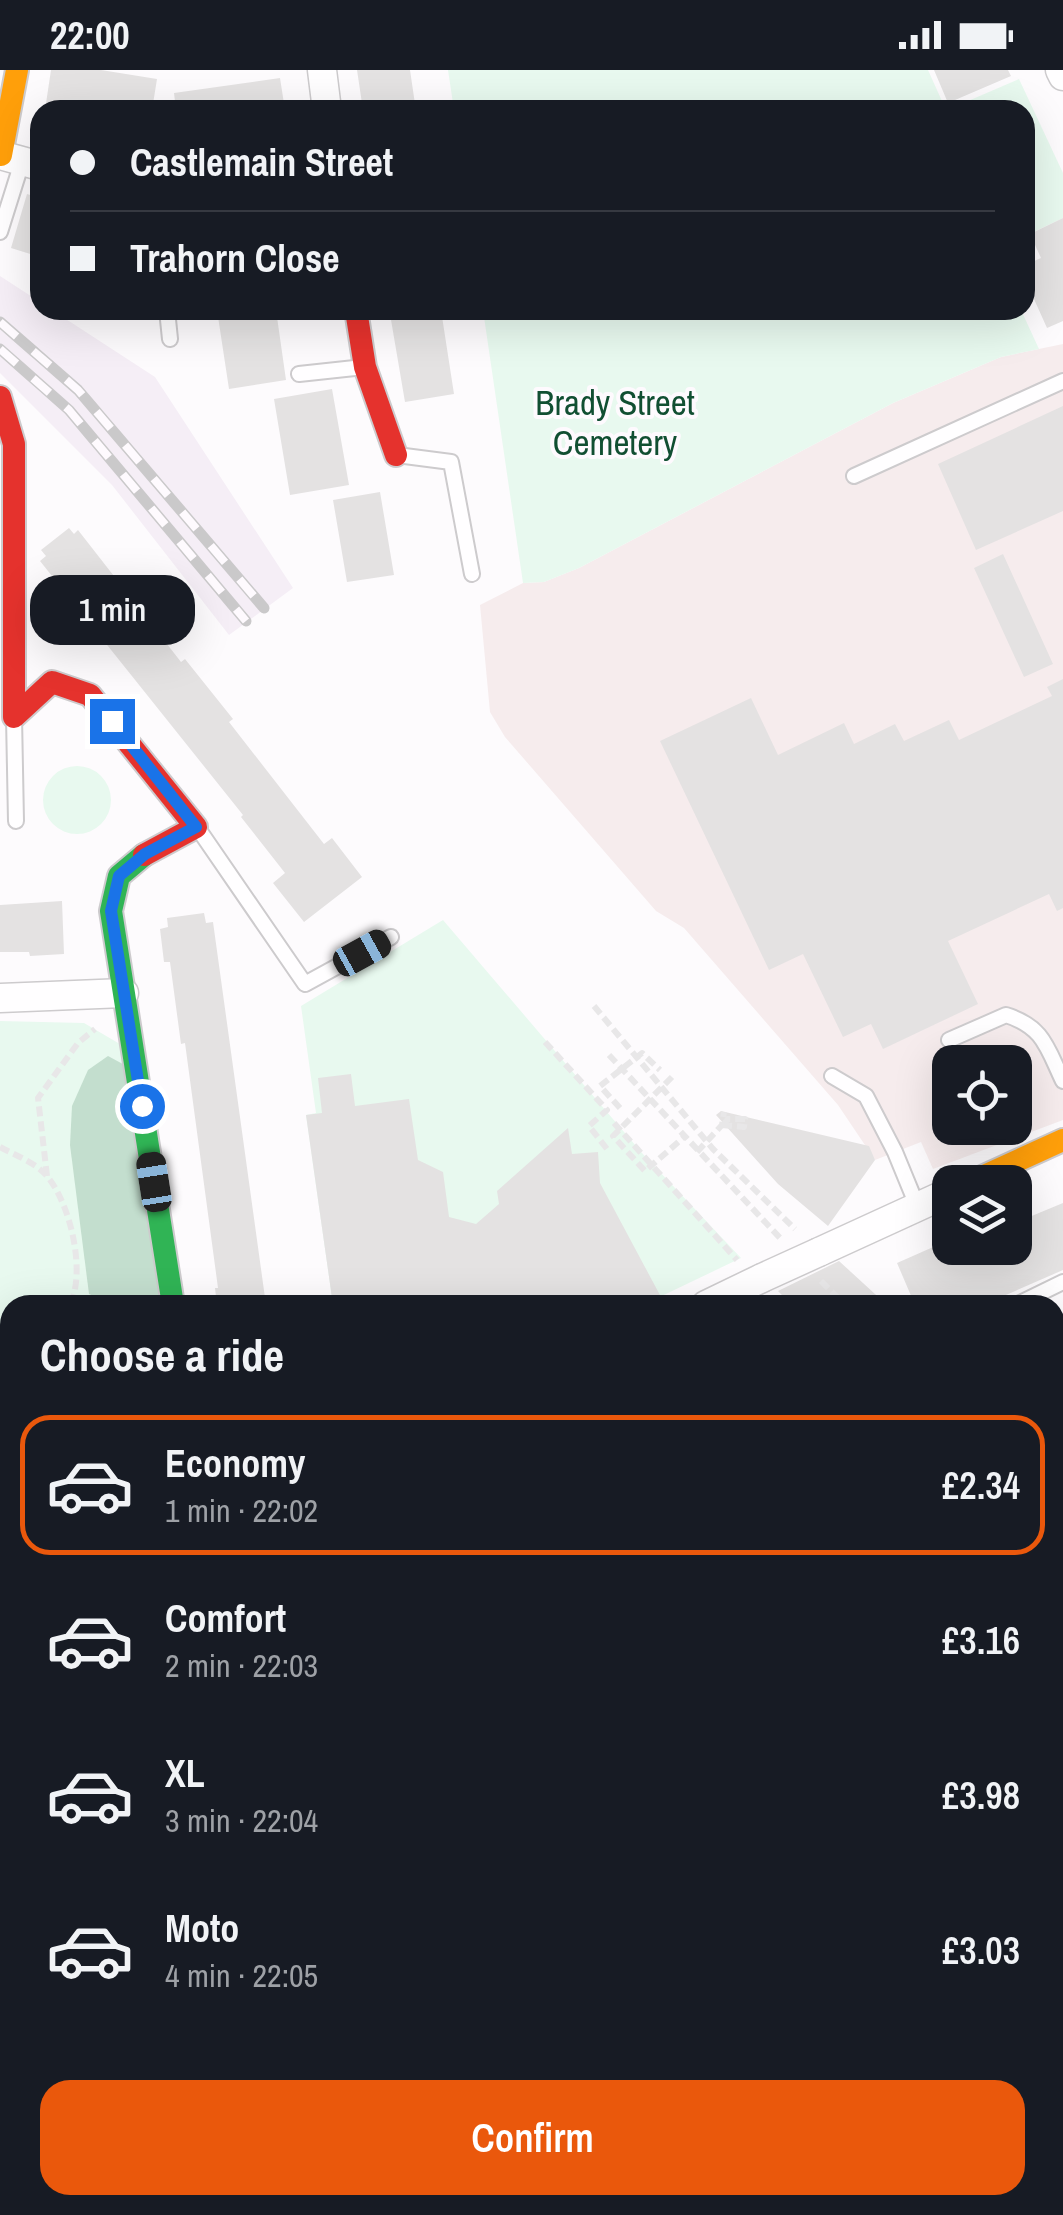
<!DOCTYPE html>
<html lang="en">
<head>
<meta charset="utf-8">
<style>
	:root { --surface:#171b24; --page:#20242c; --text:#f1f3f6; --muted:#9ea1a6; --line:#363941; --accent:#ea580c }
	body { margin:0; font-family:"Archivo Narrow",sans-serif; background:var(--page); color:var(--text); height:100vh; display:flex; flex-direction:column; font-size:38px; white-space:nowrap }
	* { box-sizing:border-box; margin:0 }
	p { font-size:32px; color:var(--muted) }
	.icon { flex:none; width:55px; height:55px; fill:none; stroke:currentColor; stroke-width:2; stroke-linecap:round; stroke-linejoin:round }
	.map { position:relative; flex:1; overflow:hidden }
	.panel { position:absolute; left:0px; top:1225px; width:1065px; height:920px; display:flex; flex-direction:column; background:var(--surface); border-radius:30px 30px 0 0; box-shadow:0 10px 40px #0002 }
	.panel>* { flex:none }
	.banner { position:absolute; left:30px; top:30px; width:1005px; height:220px; border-radius:30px; box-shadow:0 10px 40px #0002; display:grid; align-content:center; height:220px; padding:0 40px; background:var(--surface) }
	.fabs { position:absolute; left:932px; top:975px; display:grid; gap:20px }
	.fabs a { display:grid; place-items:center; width:100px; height:100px; border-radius:20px; background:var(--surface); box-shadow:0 10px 40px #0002; font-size:50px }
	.end { position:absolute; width:45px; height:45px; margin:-22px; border:12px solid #1a73e8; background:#fff; box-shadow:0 0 0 5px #fff }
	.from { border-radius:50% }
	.bubble { position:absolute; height:70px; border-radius:30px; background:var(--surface); box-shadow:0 10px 40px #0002; font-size:32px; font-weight:600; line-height:70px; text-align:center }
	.car { position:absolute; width:30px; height:60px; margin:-30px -15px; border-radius:12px; box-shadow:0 0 8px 2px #0007; background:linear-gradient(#222 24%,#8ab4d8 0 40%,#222 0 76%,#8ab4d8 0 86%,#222 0) }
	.banner b { display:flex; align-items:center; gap:35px; height:95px; font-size:38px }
	.banner b+b { border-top:2px solid var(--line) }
	.banner i { width:25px; height:25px; background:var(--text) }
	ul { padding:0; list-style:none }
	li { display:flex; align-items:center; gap:30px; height:140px; margin:0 20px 15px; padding:0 20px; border:5px solid transparent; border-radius:30px }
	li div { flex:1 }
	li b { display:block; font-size:38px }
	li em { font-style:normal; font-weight:600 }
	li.active { border-color:var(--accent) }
	li>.icon { width:90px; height:90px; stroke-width:1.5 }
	h2 { padding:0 40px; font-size:45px; line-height:120px }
	.primary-button { display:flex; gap:20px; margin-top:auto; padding:20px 40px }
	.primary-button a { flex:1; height:115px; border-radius:30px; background:var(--accent); color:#fff; font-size:40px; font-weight:600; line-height:115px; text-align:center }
	.status { display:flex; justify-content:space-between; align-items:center; height:70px; padding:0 50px; background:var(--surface); direction:ltr }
	.status svg { height:28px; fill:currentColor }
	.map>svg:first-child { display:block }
</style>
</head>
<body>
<div class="status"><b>22:00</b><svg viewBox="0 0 49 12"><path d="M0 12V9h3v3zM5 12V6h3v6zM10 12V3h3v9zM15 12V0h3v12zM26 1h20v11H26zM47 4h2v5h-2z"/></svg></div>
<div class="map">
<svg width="1063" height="2145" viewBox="0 0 1063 2145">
	<rect width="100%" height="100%" fill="#fdfbfd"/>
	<path fill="#fef2fb" d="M1063,1816V2145H782L778,2135H1055V1819Z"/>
	<path fill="#f5eef6" d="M0,206L40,232V240H52L155,307L293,518L229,565L112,415L0,303Z"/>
	<path fill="#f6eced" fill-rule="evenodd" d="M1063,274V1050L933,1099L921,1072L875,1090L838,1035L684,858L656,841L505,667L490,642L480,535L523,513L544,512L579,498L893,333L1001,287ZM950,992H1015V1058H950Z
		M373,2135H778L782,2145H376Z"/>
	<path fill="#e8f9ef" d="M448,0H928L946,40H454Z
		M1019,9L1063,103V148L1025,166V40H947Z
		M483,240H1021L1039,279L1001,287L893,333L579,498L544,512L523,513Z
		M43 730a34 34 0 1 1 68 0a34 34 0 1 1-68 0Z
		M443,850L642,1083L741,1188L643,1235H333L306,1045L316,1043L301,936Z
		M0,951L84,953L125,977L169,1235H10V1329L0,1333Z"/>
	<path fill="#c3dece" d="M108,986L132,999L163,1235H114L89,1224L70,1075L72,1036L88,1000Z"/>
	<path fill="#e4e2e2" d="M51,0H101L157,9L152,40H45Z
		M357,0H410L415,34L363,40Z
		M934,0H1008L1011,6L948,33Z
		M280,8L285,40H176L174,23Z
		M27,124L40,128V187L11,178Z
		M1063,148V251L1047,258L1025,209V195L1041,188L1030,164Z
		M217,240H276L286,310L229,319Z
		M417,240H441L454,324L405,332L390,244Z
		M332,319L349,415L290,425L274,329Z
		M1063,336V441L976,480L938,394Z
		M380,422L394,505L347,512L333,430Z
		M69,458L74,464L78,460L181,592L185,589L233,649L229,652L324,774L332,768L362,807L304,852L273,813L285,803L241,747L243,745L40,491L46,486L41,480Z
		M1003,484L1053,594L1024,607L974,498Z
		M1063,609V838L1057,841L1049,824L948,871L978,934L883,979L871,954L843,967L803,884L769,900L660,671L751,628L778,685L844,653L854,674L895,654L904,671L949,650L959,670L1052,626L1047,617Z
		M62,831L64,884L30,886L29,882H0V835Z
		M204,843L206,853L213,852L266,1235H217L215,1218H218L185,973L181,974L170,892H164L160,859L168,857L167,848Z
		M351,1004L355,1036L409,1029L418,1090L443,1102L449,1147L476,1154L499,1134L497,1121L568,1058L572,1084L598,1082L600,1113L661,1227L643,1235H333L306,1045L322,1043L318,1008Z
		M721,1041L869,1076L875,1090L828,1156L778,1114L716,1045Z
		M1063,1133V1200L983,1235H915L897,1193L940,1174L944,1184L959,1178H1015V1153Z
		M839,1191L887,1235H792L778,1221Z
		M10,1373V1416L0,1420V1378Z
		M1055,1390L1063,1397V1606L1055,1609V1557L1061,1555L1055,1549Z
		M10,1562V1619L0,1623V1566Z
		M10,1691V1768L0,1771V1694Z
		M10,1924V1980L0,1984V1928Z
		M1063,1933V2078L1055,2081V1936Z
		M502,2135H728L732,2145H506Z
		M778,2135H1027L1031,2145H782Z"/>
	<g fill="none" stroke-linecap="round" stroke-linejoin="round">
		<g stroke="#cdcbcd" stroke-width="18">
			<path id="lane" d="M0,162L22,92
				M167,240L170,269
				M299,304L364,297
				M397,385L451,392L472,504
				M854,406L1063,311
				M14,647L16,751
				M197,757L305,914L391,867
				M949,970L1006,945C1044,957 1047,978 1063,1011
				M832,1006L866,1026L895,1082L918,1138
				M1016,1235L1063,1212
				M0,1497L10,1492
				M465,2135L468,2145"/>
		</g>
		<g stroke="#cdcbcd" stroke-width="31">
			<path id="street" d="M322,0L327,40
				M1060,0L1063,6
				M0,85L40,96
				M0,928L124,923
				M819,1182L950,1122
				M706,1235L762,1208
				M0,1343L10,1339
				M0,1669L10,1665"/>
		</g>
		<g stroke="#cdcbcd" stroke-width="26">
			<path id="fast" d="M144,785L119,806L111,841L173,1235"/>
		</g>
		<g stroke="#cdcbcd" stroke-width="26">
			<path id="slow" d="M1,85L17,0
				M971,1112L1063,1070
				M1055,1739L1063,1736
				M0,2131L10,2126
				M25,2145L61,2135"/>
		</g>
		<g stroke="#cdcbcd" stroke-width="26">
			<path id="jam" d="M356,240L365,297L396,385
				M0,327L14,374V647L52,612L90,625L196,757L144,785
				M0,2076L10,2071"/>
		</g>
		<path stroke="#e8e7e8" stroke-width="6" stroke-dasharray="10 5" stroke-linecap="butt" d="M594,936L713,1079L795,1159
			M545,972L607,1040L589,1056L607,1079
			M609,985L781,1169
			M672,1007L613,1066L645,1101L683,1068
			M620,1038L600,1016L642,983L660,1000
			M614,1053L737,1190
			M722,1055L744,1057L745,1049H728L724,1054
			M0,1077C15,1085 36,1093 47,1106C71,1135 86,1202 70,1235
			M697,1082L722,1055L724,1042
			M47,1106L38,1028L78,973L95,959
			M821,1211L845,1235
			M667,1234V1235
			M0,1289L10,1285
			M1055,1323L1063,1320
			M1055,1341L1063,1338
			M1055,1349L1063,1352
			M1055,1361L1063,1357"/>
		<use href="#lane" stroke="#fffeff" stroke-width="14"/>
		<use href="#street" stroke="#fffeff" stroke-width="28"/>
		<use href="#fast" stroke="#30b455" stroke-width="22"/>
		<use href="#slow" stroke="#ff9f0a" stroke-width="22"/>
		<use href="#jam" stroke="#e5322d" stroke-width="22"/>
		<g stroke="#cac9ca" stroke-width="11">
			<path id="rail" d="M0,252L78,320L264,538
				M0,279L69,340L246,551
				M1055,1323L1063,1322
				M1055,1418L1063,1415
				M0,1861L10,1850
				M0,1885L10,1876"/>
		</g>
		<use href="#rail" stroke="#fefafe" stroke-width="8" stroke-dasharray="22" stroke-linecap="butt"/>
		<g stroke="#cdcbcd" stroke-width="31" stroke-linecap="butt">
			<path id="street-bridge" d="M762,1208L819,1182"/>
		</g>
		<use href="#street-bridge" stroke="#fffeff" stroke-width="28"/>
	</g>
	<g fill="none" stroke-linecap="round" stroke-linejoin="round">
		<path stroke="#1a73e8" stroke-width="12" d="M112,651L196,757L145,784L119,806L111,841L142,1036"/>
	</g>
	<g text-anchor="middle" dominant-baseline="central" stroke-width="8" stroke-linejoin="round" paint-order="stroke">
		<g font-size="35" fill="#114f32" stroke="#fefafe">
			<text x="615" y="332">Brady Street<tspan x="615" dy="40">Cemetery</tspan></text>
		</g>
	</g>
</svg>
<div class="fabs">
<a><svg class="icon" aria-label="locate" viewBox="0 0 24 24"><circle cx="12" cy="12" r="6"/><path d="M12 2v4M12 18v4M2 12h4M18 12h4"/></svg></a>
<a><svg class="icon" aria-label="layers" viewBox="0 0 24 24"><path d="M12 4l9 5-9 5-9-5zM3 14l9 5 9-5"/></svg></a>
</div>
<i class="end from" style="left:142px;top:1036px"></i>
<i class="end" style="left:112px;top:651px"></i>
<div class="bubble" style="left:30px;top:505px;width:165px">1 min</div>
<i class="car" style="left:362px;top:883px;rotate:61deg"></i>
<i class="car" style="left:154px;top:1112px;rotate:351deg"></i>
<div class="banner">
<b><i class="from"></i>Castlemain Street</b>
<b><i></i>Trahorn Close</b>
</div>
<section class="panel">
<h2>Choose a ride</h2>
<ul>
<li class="active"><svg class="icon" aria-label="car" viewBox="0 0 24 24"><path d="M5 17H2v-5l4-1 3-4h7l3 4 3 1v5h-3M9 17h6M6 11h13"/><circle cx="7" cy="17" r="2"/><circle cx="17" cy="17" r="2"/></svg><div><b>Economy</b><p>1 min · 22:02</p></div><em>£2.34</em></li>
<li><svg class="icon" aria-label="car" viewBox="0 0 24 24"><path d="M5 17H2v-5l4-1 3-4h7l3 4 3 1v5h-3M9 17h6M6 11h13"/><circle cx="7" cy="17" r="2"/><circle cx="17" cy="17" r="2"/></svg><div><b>Comfort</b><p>2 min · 22:03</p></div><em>£3.16</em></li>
<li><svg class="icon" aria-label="car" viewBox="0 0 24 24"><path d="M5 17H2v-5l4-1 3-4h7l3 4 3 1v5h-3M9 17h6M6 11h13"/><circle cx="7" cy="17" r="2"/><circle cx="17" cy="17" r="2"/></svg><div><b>XL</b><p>3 min · 22:04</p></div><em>£3.98</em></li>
<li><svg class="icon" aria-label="car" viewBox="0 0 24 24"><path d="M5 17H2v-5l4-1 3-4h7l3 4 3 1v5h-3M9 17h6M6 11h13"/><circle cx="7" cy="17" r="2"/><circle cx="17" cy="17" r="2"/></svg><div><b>Moto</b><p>4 min · 22:05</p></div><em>£3.03</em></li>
</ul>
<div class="primary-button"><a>Confirm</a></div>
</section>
</div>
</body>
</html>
